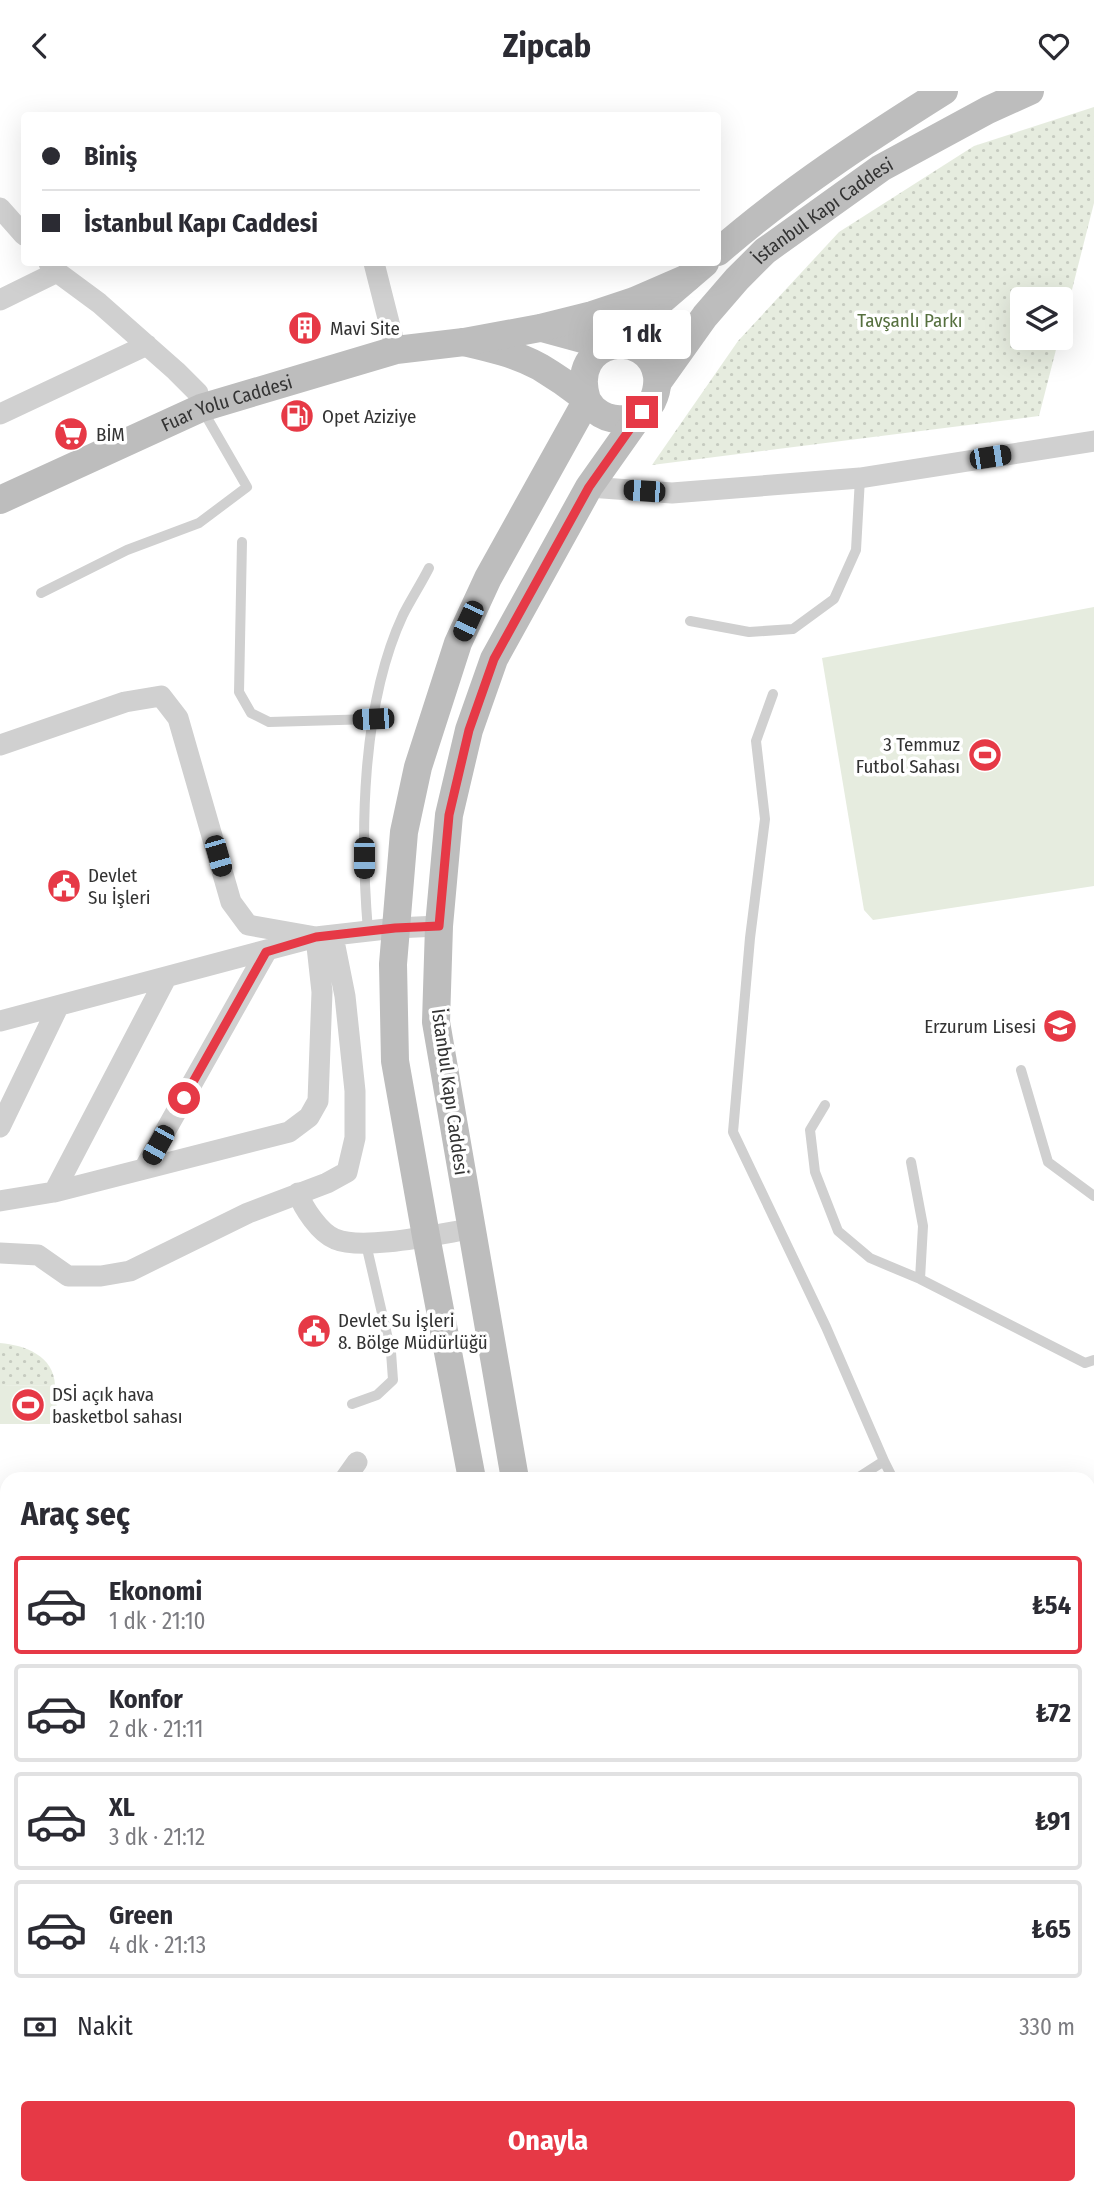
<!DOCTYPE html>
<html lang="tr">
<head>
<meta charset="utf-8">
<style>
	:root { --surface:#fff; --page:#f7f7f7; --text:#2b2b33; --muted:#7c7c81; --line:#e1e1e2; --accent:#e63946 }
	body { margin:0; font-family:"Fira Sans Condensed",sans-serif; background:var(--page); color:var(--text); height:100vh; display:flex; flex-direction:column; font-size:26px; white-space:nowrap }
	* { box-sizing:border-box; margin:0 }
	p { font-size:23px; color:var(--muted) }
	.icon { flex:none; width:38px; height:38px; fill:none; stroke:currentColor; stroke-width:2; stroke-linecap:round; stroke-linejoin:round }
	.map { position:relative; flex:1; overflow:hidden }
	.details { position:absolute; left:0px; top:1381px; width:1096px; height:723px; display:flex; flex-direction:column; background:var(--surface); border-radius:21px 21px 0 0; box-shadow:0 7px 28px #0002 }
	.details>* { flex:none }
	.hud { position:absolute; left:21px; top:21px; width:700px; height:154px; border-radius:7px; box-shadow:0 7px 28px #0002; display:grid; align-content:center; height:154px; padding:0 21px; background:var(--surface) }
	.fabs { position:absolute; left:1010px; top:196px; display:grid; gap:14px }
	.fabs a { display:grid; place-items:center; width:63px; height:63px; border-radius:7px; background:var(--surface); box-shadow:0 7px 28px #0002; font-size:35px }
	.end { position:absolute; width:32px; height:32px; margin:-16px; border:9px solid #e63946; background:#fff; box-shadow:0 0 0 4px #fff }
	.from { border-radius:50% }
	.bubble { position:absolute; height:49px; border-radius:7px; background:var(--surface); box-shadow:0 7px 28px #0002; font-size:23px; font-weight:700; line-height:49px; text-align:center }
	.car { position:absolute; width:21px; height:42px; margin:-21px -10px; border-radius:9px; box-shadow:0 0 5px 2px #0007; background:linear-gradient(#222 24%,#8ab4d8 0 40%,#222 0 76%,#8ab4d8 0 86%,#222 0) }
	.hud b { display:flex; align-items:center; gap:24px; height:66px; font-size:26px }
	.hud b+b { border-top:2px solid var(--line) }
	.hud i { width:18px; height:18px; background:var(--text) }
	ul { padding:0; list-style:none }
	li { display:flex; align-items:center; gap:21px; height:98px; margin:0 14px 10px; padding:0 7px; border:4px solid var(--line); border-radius:7px }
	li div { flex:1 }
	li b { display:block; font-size:26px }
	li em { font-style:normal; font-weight:700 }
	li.active { border-color:var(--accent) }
	li>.icon { width:63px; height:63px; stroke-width:1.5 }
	h2 { padding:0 21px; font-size:32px; line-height:84px }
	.pay { display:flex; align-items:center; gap:18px; height:77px; padding:0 21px; font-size:26px }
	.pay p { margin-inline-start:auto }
	.button { display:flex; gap:14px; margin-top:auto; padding:14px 21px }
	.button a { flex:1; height:80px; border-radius:7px; background:var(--accent); color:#fff; font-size:28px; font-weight:700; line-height:80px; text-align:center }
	header { display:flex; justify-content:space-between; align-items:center; height:91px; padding:0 21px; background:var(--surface); font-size:32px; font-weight:700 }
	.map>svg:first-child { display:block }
</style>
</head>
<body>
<header><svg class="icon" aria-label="back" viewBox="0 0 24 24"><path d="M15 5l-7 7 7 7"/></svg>Zipcab<svg class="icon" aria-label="heart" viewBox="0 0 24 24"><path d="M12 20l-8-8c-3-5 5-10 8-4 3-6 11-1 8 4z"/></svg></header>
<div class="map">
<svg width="1094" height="2102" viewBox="0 0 1094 2102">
	<defs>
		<pattern id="green-dots" width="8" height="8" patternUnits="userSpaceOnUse" patternTransform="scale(1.75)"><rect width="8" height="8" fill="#e6ecdf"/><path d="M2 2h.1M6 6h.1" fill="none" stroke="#c6cbc0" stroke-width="1.8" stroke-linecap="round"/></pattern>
	</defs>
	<rect width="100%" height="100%" fill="#fff"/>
	<path fill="url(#green-dots)" d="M1094,16V112L1061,242L1060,208H1022V247H1059L1039,325L652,374L738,250L839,141L974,55Z
		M0,1252C25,1254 54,1265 55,1294L0,1295Z
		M7,1522V1840L0,1837V1523Z
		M873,2096L874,2102H148L146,2097Z"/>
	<path fill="#e6ecdf" d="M1094,516V795L873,829L864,819L822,567Z
		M56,1294L57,1333H0V1295Z"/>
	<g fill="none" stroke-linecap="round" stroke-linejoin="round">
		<path stroke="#cdcdcd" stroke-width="3.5" stroke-dasharray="3.5 3.5" stroke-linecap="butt" d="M0,1635L7,1634"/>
		<path stroke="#d0d0d0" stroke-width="10" d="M242,451L239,601L251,622L269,631L373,628
			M41,502L127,459L199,432L247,396L202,318
			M690,530L749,541L793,538L834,508L856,459L860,387
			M773,603L756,650L765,728L750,847L733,1041L826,1236L884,1370L856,1388
			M368,840C360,743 361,614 403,524C411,508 421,493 429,477
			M1021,979L1048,1071L1094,1105
			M825,1014L810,1039L815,1081L838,1140L870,1167L920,1188L1085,1272L1094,1269
			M911,1071L923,1135L920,1188
			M352,1313L377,1304L393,1289L391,1261L366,1153
			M884,1370L893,1388
			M1088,1743H1094"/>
		<path stroke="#d0d0d0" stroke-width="21" d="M0,117L24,144
			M49,172L57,181L99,212L176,280L198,302L201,317
			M374,172L396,259
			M0,209L57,181
			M0,323L147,254
			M589,396L672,402L860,387L1094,350
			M0,654L125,611L161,605L178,627L231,811L248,834L316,846L395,837L439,835
			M0,930L316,846L322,901L318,1010L309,1026L289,1041L54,1101L0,1110
			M0,1036L58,916
			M144,1078L266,861
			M54,1101L166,887
			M298,1102C303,1117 320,1142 335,1148C363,1160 439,1143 470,1138
			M0,1162L38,1164L68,1185H101L130,1180L248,1122L327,1092L347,1081L355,1047V1000L345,905L333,845
			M345,1388L357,1371
			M0,1469L7,1468
			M0,1503H7
			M1088,1556L1094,1555
			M909,2096V2102"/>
		<g stroke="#bdbdbd" stroke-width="28">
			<path d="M718,161C788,100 866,49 944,0"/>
			<path d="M542,237L608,255L705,172"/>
			<path d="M464,251C490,257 516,263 540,276C555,285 571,296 585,307C589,311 591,316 595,319C613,334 640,330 652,311C656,303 658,294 657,285C649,235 567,247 587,309L488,487L458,552L418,676L404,741L393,873L395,970L426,1145L472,1388"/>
			<path id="s1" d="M658,291L705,225L737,188L765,160L881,77L988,19L1030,0"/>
			<path id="s2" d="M0,409L201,317L396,259L464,251L540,237L592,224L634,210L687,187"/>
			<path d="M515,1388L436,931L439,835L449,724L469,639L494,568L589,396L642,321"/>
			<path d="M1088,1834L1094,1833"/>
			<path d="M1088,1866L1094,1865"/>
			<path d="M0,1872L7,1874"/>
			<path d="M0,2026L7,2022"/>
		</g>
		<path stroke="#a2a2a2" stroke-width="33" d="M0,1975L7,1987
			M88,2096L94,2102"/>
	</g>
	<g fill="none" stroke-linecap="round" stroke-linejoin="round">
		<path stroke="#e63946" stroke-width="9" d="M184,1007L266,861L316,846L395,837L439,835L449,724L469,639L494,568L589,396L642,321"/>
	</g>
	<defs>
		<g id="building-disc" transform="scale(1.75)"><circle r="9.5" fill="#e63946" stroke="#fff"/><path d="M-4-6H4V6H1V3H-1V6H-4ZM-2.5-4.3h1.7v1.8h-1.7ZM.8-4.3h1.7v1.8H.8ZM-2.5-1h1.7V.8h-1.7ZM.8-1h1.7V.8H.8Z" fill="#fff"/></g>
		<g id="fuel-disc" transform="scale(1.75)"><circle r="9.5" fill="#e63946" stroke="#fff"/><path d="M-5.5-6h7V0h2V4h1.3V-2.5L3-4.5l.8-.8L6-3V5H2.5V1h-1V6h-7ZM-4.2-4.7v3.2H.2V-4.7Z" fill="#fff"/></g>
		<g id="supermarket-disc" transform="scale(1.75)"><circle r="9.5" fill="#e63946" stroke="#fff"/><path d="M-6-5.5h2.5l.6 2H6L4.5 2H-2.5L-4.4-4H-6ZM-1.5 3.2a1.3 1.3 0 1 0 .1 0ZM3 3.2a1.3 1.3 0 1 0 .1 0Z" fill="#fff"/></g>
		<g id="stadium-disc" transform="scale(1.75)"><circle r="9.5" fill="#e63946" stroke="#fff"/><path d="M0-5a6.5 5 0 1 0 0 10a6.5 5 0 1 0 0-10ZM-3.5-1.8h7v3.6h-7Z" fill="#fff"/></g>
		<g id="civic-disc" transform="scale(1.75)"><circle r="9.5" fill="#e63946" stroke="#fff"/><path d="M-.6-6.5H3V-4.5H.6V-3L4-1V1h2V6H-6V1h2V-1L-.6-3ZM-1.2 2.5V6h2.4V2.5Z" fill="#fff"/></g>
		<g id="school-disc" transform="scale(1.75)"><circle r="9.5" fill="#e63946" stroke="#fff"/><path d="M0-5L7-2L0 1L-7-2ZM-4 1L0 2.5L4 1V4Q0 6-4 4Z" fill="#fff"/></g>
	</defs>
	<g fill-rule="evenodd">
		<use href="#building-disc" x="305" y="237"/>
		<use href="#fuel-disc" x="297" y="325"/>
		<use href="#supermarket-disc" x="71" y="343"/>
		<use href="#stadium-disc" x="985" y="664"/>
		<use href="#civic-disc" x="64" y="795"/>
		<use href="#school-disc" x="1060" y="935"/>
		<use href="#civic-disc" x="314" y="1240"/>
		<use href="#stadium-disc" x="28" y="1314"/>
	</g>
	<g text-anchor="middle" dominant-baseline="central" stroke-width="7" stroke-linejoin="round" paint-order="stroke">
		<g font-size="19" fill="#333" stroke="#fff">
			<text stroke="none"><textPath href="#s1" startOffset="240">İstanbul Kapı Caddesi</textPath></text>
			<text stroke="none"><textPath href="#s2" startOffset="247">Fuar Yolu Caddesi</textPath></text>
			<text transform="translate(450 1001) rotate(82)">İstanbul Kapı Caddesi</text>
		</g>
		<g font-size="19" fill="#56703f" stroke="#fff">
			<text x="910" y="229">Tavşanlı Parkı</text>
		</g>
		<g font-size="19" fill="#333" stroke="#fff" text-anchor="start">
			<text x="330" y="237">Mavi Site</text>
			<text x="322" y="325">Opet Aziziye</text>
			<text x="96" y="343">BİM</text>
			<text x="960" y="653" text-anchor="end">3 Temmuz<tspan x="960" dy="22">Futbol Sahası</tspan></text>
			<text x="88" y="784">Devlet<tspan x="88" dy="22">Su İşleri</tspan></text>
			<text x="1036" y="935" text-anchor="end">Erzurum Lisesi</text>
			<text x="338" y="1229">Devlet Su İşleri<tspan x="338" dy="22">8. Bölge Müdürlüğü</tspan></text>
			<text x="52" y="1303">DSİ açık hava<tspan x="52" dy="22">basketbol sahası</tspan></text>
		</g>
	</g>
</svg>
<div class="fabs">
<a><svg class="icon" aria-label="layers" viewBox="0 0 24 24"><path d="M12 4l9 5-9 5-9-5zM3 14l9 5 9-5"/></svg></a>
</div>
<i class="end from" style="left:184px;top:1007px"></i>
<i class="end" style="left:642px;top:321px"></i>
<div class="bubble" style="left:593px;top:219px;width:98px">1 dk</div>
<i class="car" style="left:990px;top:366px;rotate:81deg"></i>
<i class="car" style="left:644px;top:400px;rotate:274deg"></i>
<i class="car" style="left:468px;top:530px;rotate:205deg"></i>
<i class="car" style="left:373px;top:628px;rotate:268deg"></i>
<i class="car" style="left:218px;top:765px;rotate:164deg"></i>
<i class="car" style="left:364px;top:767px;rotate:180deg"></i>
<i class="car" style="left:158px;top:1054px;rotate:209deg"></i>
<div class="hud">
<b><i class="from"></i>Biniş</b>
<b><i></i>İstanbul Kapı Caddesi</b>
</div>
<section class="details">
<h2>Araç seç</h2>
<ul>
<li class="active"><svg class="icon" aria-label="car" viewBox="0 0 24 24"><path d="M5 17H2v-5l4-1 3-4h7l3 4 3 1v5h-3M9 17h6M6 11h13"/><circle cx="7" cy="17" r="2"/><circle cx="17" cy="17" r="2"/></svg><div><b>Ekonomi</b><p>1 dk · 21:10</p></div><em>₺54</em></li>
<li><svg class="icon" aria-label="car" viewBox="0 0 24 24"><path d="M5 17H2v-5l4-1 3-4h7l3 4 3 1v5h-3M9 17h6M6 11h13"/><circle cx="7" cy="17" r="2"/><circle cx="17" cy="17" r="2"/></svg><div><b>Konfor</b><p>2 dk · 21:11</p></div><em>₺72</em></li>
<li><svg class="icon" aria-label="car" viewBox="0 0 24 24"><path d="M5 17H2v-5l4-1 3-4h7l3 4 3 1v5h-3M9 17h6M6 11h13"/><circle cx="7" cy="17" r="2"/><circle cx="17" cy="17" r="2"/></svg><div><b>XL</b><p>3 dk · 21:12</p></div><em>₺91</em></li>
<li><svg class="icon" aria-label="car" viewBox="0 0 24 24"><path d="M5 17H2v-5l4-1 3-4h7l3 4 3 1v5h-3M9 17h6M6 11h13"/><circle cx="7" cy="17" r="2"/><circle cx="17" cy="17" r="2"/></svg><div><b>Green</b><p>4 dk · 21:13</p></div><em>₺65</em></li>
</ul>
<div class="pay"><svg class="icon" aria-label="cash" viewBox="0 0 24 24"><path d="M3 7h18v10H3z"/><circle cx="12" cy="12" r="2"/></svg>Nakit<p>330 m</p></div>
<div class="button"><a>Onayla</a></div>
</section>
</div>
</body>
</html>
